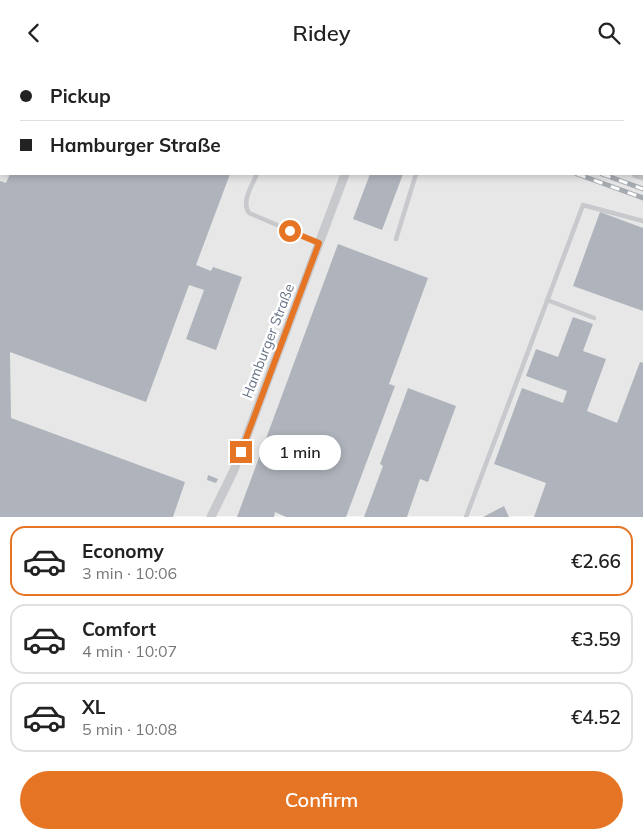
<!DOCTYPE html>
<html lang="en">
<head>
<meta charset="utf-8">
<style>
	:root { --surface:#fff; --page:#f6f6f6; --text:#222; --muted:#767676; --line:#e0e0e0; --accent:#e57525 }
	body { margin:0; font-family:Mulish,sans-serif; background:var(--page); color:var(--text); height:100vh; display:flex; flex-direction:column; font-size:19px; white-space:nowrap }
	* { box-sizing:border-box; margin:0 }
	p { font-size:16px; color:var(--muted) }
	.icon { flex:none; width:28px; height:28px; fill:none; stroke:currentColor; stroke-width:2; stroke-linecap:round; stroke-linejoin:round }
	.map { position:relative; height:452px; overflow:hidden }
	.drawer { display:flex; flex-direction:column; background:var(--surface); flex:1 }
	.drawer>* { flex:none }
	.guide { position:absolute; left:0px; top:0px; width:644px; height:110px; box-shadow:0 2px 8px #0003; display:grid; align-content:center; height:110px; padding:0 20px; background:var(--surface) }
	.end { position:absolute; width:22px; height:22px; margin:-11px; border:6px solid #e57525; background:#fff; box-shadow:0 0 0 2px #fff }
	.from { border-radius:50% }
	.bubble { position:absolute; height:35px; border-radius:18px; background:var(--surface); box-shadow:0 2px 8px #0003; font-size:16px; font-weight:600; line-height:35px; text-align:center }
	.guide b { display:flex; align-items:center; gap:18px; height:48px; font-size:19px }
	.guide b+b { border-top:1px solid var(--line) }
	.guide i { width:12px; height:12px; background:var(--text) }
	ul { padding:9px 0 0; list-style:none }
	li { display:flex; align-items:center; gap:15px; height:70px; margin:0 10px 8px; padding:0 10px; border:2px solid var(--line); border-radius:15px }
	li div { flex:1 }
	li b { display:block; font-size:19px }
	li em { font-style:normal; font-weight:600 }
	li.on { border-color:var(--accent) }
	li>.icon { width:45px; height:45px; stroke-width:1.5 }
	.action { display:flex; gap:10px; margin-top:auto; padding:10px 20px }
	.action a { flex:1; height:58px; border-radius:30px; background:var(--accent); color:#fff; font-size:20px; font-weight:600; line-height:58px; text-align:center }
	header { display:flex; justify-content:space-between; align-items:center; height:65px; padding:0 20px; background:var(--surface); font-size:22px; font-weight:600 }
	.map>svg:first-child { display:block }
</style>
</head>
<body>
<header><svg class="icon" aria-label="back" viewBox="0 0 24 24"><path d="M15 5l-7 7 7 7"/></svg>Ridey<svg class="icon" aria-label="search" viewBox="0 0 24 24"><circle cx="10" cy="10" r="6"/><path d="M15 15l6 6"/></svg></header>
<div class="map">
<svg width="643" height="452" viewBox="0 0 643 452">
	<rect width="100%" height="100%" fill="#f6f7f3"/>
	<path fill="#e7e7e7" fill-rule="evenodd" d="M0,0H643V451H0ZM1,1H642V109H1Z"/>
	<path fill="#afb4bc" d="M10,109H230L196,200L211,206L213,202L242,212L216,285L186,274L204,225L189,220L146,337L10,287L11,353L185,417L173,452H0V116L6,118Z
		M370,109H403L382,165L353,154Z
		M600,147L643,163V246L573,221Z
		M338,179L428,213L389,319L395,321L346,452H286L275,447L274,452H237Z
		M573,252L593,259L583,286L606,294L587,346L617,358L640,297L643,298V452H534L546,418L494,399L522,323L563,338L567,326L526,311L536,284L558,292Z
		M408,323L456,341L428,417L420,414L407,452H364L383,401L380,399Z
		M208,410L218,414L216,418L207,415Z
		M504,441L509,452H483Z"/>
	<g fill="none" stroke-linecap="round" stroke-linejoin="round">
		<path stroke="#c7c9cd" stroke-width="4.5" d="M162,0L165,1
			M335,0L338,1
			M436,0L438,1
			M14,1V0
			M39,1V0
			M402,1L404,0
			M0,42L1,38
			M642,76H643
			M0,103L1,101
			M257,109C252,120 241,137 249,148L319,178
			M396,174L416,109
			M547,235L594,253
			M466,452L583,140L643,156"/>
		<path stroke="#c7c9cd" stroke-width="9" d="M636,109L643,111
			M211,452L234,405L345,109"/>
		<g stroke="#a6aab1" stroke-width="5">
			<path id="rail" d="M287,0L290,1
				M309,0L313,1
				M577,109L643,133
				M602,109L643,124"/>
		</g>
		<use href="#rail" stroke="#fff" stroke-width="3" stroke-dasharray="9" stroke-linecap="butt"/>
	</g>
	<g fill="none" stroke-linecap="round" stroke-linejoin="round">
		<path stroke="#e57525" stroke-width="6" d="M241,387L319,178L290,166"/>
	</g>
	<g text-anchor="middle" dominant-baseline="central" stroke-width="5" stroke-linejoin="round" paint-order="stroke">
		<g font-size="14" fill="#657185" stroke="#fff">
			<text transform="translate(268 276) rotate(-69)">Hamburger Straße</text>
		</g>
	</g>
</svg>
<i class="end from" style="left:290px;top:166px"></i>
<i class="end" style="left:241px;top:387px"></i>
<div class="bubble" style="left:259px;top:370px;width:82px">1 min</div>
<div class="guide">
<b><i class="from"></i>Pickup</b>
<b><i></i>Hamburger Straße</b>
</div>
</div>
<section class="drawer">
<ul>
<li class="on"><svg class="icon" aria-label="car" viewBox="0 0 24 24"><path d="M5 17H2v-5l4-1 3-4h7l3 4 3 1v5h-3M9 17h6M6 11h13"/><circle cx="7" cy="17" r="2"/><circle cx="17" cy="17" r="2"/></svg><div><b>Economy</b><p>3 min · 10:06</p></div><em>€2.66</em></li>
<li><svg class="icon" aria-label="car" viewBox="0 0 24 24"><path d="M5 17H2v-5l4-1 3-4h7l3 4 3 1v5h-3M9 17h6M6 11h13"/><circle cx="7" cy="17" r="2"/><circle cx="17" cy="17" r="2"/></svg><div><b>Comfort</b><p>4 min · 10:07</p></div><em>€3.59</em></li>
<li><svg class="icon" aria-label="car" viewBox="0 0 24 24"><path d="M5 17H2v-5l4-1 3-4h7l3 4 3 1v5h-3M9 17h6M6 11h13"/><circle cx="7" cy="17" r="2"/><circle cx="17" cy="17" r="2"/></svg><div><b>XL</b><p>5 min · 10:08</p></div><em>€4.52</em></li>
</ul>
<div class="action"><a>Confirm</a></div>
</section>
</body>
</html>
